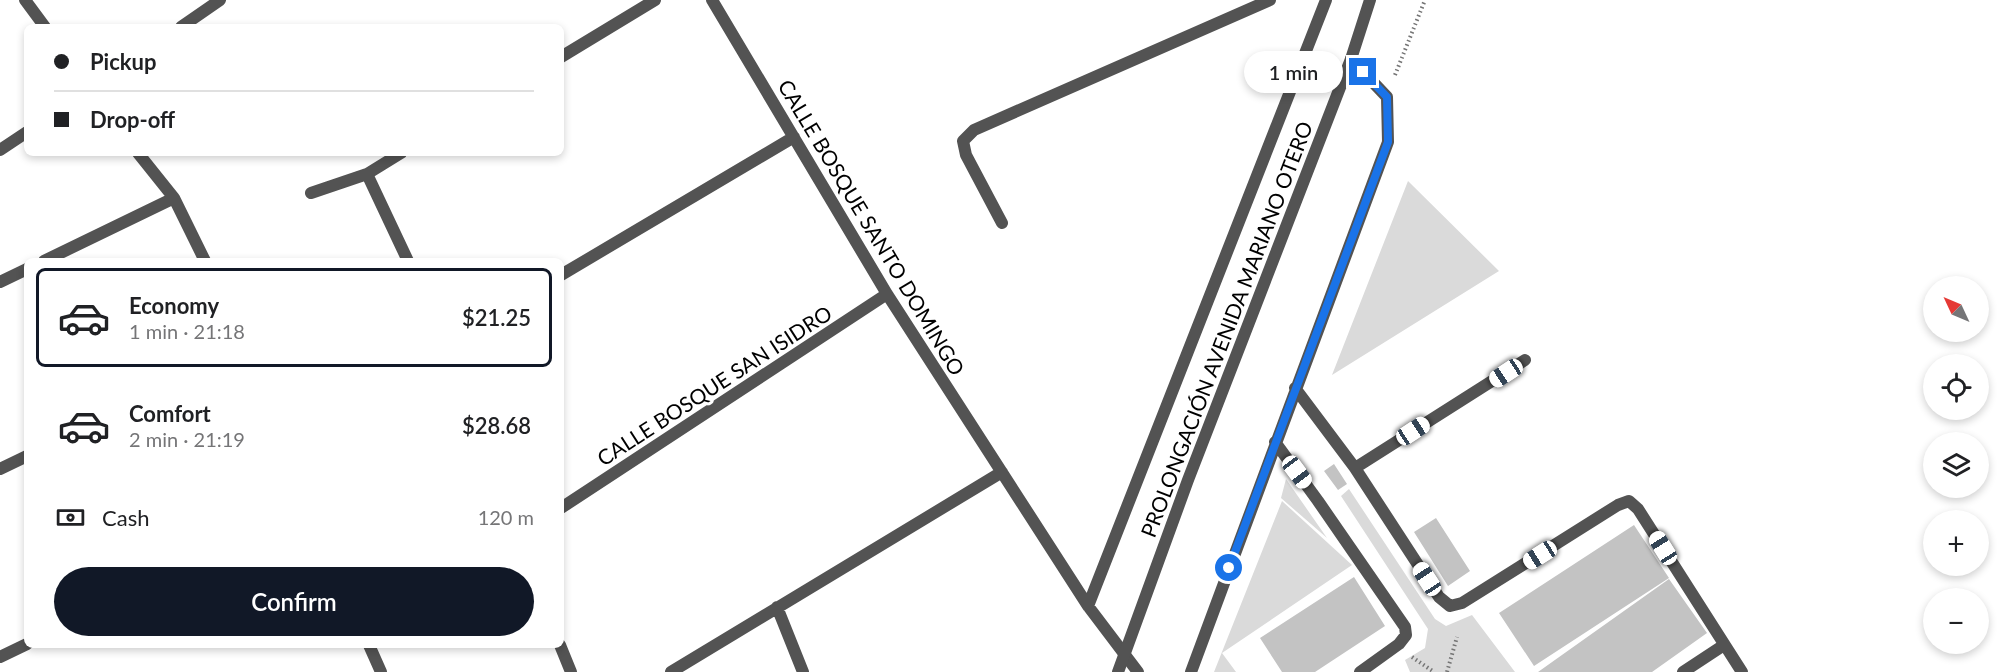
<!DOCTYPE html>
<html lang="en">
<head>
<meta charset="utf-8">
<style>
	:root { --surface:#fff; --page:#f6f6f6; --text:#202124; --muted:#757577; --line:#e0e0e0; --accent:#111827 }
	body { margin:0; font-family:Lato,sans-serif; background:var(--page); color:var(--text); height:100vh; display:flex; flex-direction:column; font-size:22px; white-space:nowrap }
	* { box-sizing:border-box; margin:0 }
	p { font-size:20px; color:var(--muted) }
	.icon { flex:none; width:33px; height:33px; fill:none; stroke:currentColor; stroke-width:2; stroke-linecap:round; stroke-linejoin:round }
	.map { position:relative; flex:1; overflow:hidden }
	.side { position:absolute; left:24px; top:258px; width:540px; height:390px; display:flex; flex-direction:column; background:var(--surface); border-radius:9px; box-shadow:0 3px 9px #0003 }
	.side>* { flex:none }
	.guide { position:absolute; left:24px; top:24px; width:540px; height:132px; border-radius:9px; box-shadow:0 3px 9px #0003; display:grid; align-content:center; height:132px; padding:0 30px; background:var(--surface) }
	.needle { width:39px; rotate:314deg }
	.buttons { position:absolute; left:1923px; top:276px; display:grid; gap:12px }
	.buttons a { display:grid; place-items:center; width:66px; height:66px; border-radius:50%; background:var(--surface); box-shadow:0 3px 9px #0003; font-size:30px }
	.end { position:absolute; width:27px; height:27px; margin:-14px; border:8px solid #1a73e8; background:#fff; box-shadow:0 0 0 3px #fff }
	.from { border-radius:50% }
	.bubble { position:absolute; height:42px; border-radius:21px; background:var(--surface); box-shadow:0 3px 9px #0003; font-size:20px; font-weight:600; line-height:42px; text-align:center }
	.car { position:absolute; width:18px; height:36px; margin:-18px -9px; border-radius:8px; box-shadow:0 0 4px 2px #0007; background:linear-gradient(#fff 24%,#345 0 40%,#fff 0 76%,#345 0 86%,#fff 0) }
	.guide b { display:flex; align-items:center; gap:21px; height:57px; font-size:22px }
	.guide b+b { border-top:2px solid var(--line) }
	.guide i { width:15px; height:15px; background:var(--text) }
	ul { padding:10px 0 0; list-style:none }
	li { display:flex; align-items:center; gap:18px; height:99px; margin:0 12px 9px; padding:0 18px; border:3px solid transparent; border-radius:9px }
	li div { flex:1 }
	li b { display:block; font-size:22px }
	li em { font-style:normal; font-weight:600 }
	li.on { border-color:var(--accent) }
	li>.icon { width:54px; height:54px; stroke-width:1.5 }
	.pay { display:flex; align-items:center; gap:15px; height:66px; padding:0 30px; font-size:22px }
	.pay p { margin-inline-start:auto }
	.primary-button { display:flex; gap:12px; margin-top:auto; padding:12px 30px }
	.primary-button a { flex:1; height:69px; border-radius:36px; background:var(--accent); color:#fff; font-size:24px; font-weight:600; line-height:69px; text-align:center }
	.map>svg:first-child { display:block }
</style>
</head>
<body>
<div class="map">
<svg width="2007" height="672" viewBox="0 0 2007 672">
	<rect width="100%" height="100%" fill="#fff"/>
	<path fill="#dadada" d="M1408,181L1499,271L1332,375Z
		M1286,479L1327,538L1281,498Z
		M1349,489L1435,619L1446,626L1472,615L1515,672H1410L1405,660L1425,648L1428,629L1341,496Z
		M1282,501L1352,565L1222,653L1236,672H1214Z"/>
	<path fill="#c3c3c3" d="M1334,464L1347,484L1338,490L1324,471Z
		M1436,518L1470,571L1448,586L1414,532Z
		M1634,525L1669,578L1534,666L1499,613Z
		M1354,577L1385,626L1315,672H1282L1260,638Z
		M1669,579L1707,633L1652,672H1538Z"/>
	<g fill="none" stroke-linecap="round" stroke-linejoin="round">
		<path stroke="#757575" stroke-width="4" stroke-dasharray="1.5 3" stroke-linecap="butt" d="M1395,75L1425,0
			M1412,657L1434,672
			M1447,672L1457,637"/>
		<path stroke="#535353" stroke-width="12" d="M1002,223L966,155L963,141L974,130L1270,0"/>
		<path stroke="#535353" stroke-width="12" d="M25,0L45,27
			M712,0L887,294L1088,606L1138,672
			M181,27L220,0
			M561,57L655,0
			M0,150L27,132
			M138,153L174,198
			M367,174L408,261
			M311,193L367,174L401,153
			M44,261L174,198L205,261
			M561,275L794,137
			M0,282L27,269
			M1295,388L1355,468L1439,597L1450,606L1462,603L1618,505L1629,501L1638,509L1742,672
			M1275,442L1318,501L1405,627L1406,635L1399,644L1360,672
			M1355,468L1525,360
			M0,469L27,456
			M561,508L887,294
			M1088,606L1326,0
			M777,607L803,672
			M369,645L381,672
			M560,645L571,672
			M0,657L27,644
			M671,672L1002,472
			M1191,672L1388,142L1387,97L1351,59
			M1683,672L1724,645"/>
		<path stroke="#535353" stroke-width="12" d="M1118,672L1188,480L1351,59L1370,0"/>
	</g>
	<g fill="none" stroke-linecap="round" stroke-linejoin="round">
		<path stroke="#1a73e8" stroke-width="8" d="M1229,568L1388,142L1387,97L1363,72"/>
	</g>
	<g text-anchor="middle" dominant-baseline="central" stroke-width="6" stroke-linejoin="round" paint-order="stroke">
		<g font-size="21" fill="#000" stroke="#fff">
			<text transform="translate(872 227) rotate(59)">CALLE BOSQUE SANTO DOMINGO</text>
			<text transform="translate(1226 329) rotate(-69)">PROLONGACIÓN AVENIDA MARIANO OTERO</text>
			<text transform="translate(714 385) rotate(-33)">CALLE BOSQUE SAN ISIDRO</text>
		</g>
	</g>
</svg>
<div class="buttons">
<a><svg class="needle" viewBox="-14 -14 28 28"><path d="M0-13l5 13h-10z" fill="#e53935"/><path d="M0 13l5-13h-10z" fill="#757577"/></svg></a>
<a><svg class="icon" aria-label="locate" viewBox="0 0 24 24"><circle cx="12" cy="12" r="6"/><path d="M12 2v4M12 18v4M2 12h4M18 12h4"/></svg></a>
<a><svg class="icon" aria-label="layers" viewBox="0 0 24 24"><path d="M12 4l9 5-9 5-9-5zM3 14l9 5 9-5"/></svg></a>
<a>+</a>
<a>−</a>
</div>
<i class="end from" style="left:1229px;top:568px"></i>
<i class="end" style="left:1363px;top:72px"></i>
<div class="bubble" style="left:1244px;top:51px;width:99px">1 min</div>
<i class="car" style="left:1506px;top:373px;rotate:237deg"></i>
<i class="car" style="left:1413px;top:431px;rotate:57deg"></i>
<i class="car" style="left:1297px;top:472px;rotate:143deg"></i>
<i class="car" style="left:1663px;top:548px;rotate:328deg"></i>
<i class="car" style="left:1540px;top:555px;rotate:238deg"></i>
<i class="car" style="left:1427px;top:579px;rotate:327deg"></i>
<div class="guide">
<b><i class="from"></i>Pickup</b>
<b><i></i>Drop-off</b>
</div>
<section class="side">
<ul>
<li class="on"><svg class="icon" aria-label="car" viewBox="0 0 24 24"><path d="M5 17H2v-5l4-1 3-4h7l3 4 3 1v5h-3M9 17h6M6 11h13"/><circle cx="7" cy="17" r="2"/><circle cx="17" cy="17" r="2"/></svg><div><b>Economy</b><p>1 min · 21:18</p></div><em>$21.25</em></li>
<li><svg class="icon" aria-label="car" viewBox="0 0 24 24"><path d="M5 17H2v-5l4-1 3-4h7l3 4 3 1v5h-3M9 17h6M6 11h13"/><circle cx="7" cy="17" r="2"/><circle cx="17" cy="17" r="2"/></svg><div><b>Comfort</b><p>2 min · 21:19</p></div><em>$28.68</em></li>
</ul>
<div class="pay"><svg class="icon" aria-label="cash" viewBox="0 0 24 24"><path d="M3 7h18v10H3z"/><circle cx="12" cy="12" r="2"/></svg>Cash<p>120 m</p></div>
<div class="primary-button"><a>Confirm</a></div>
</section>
</div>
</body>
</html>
